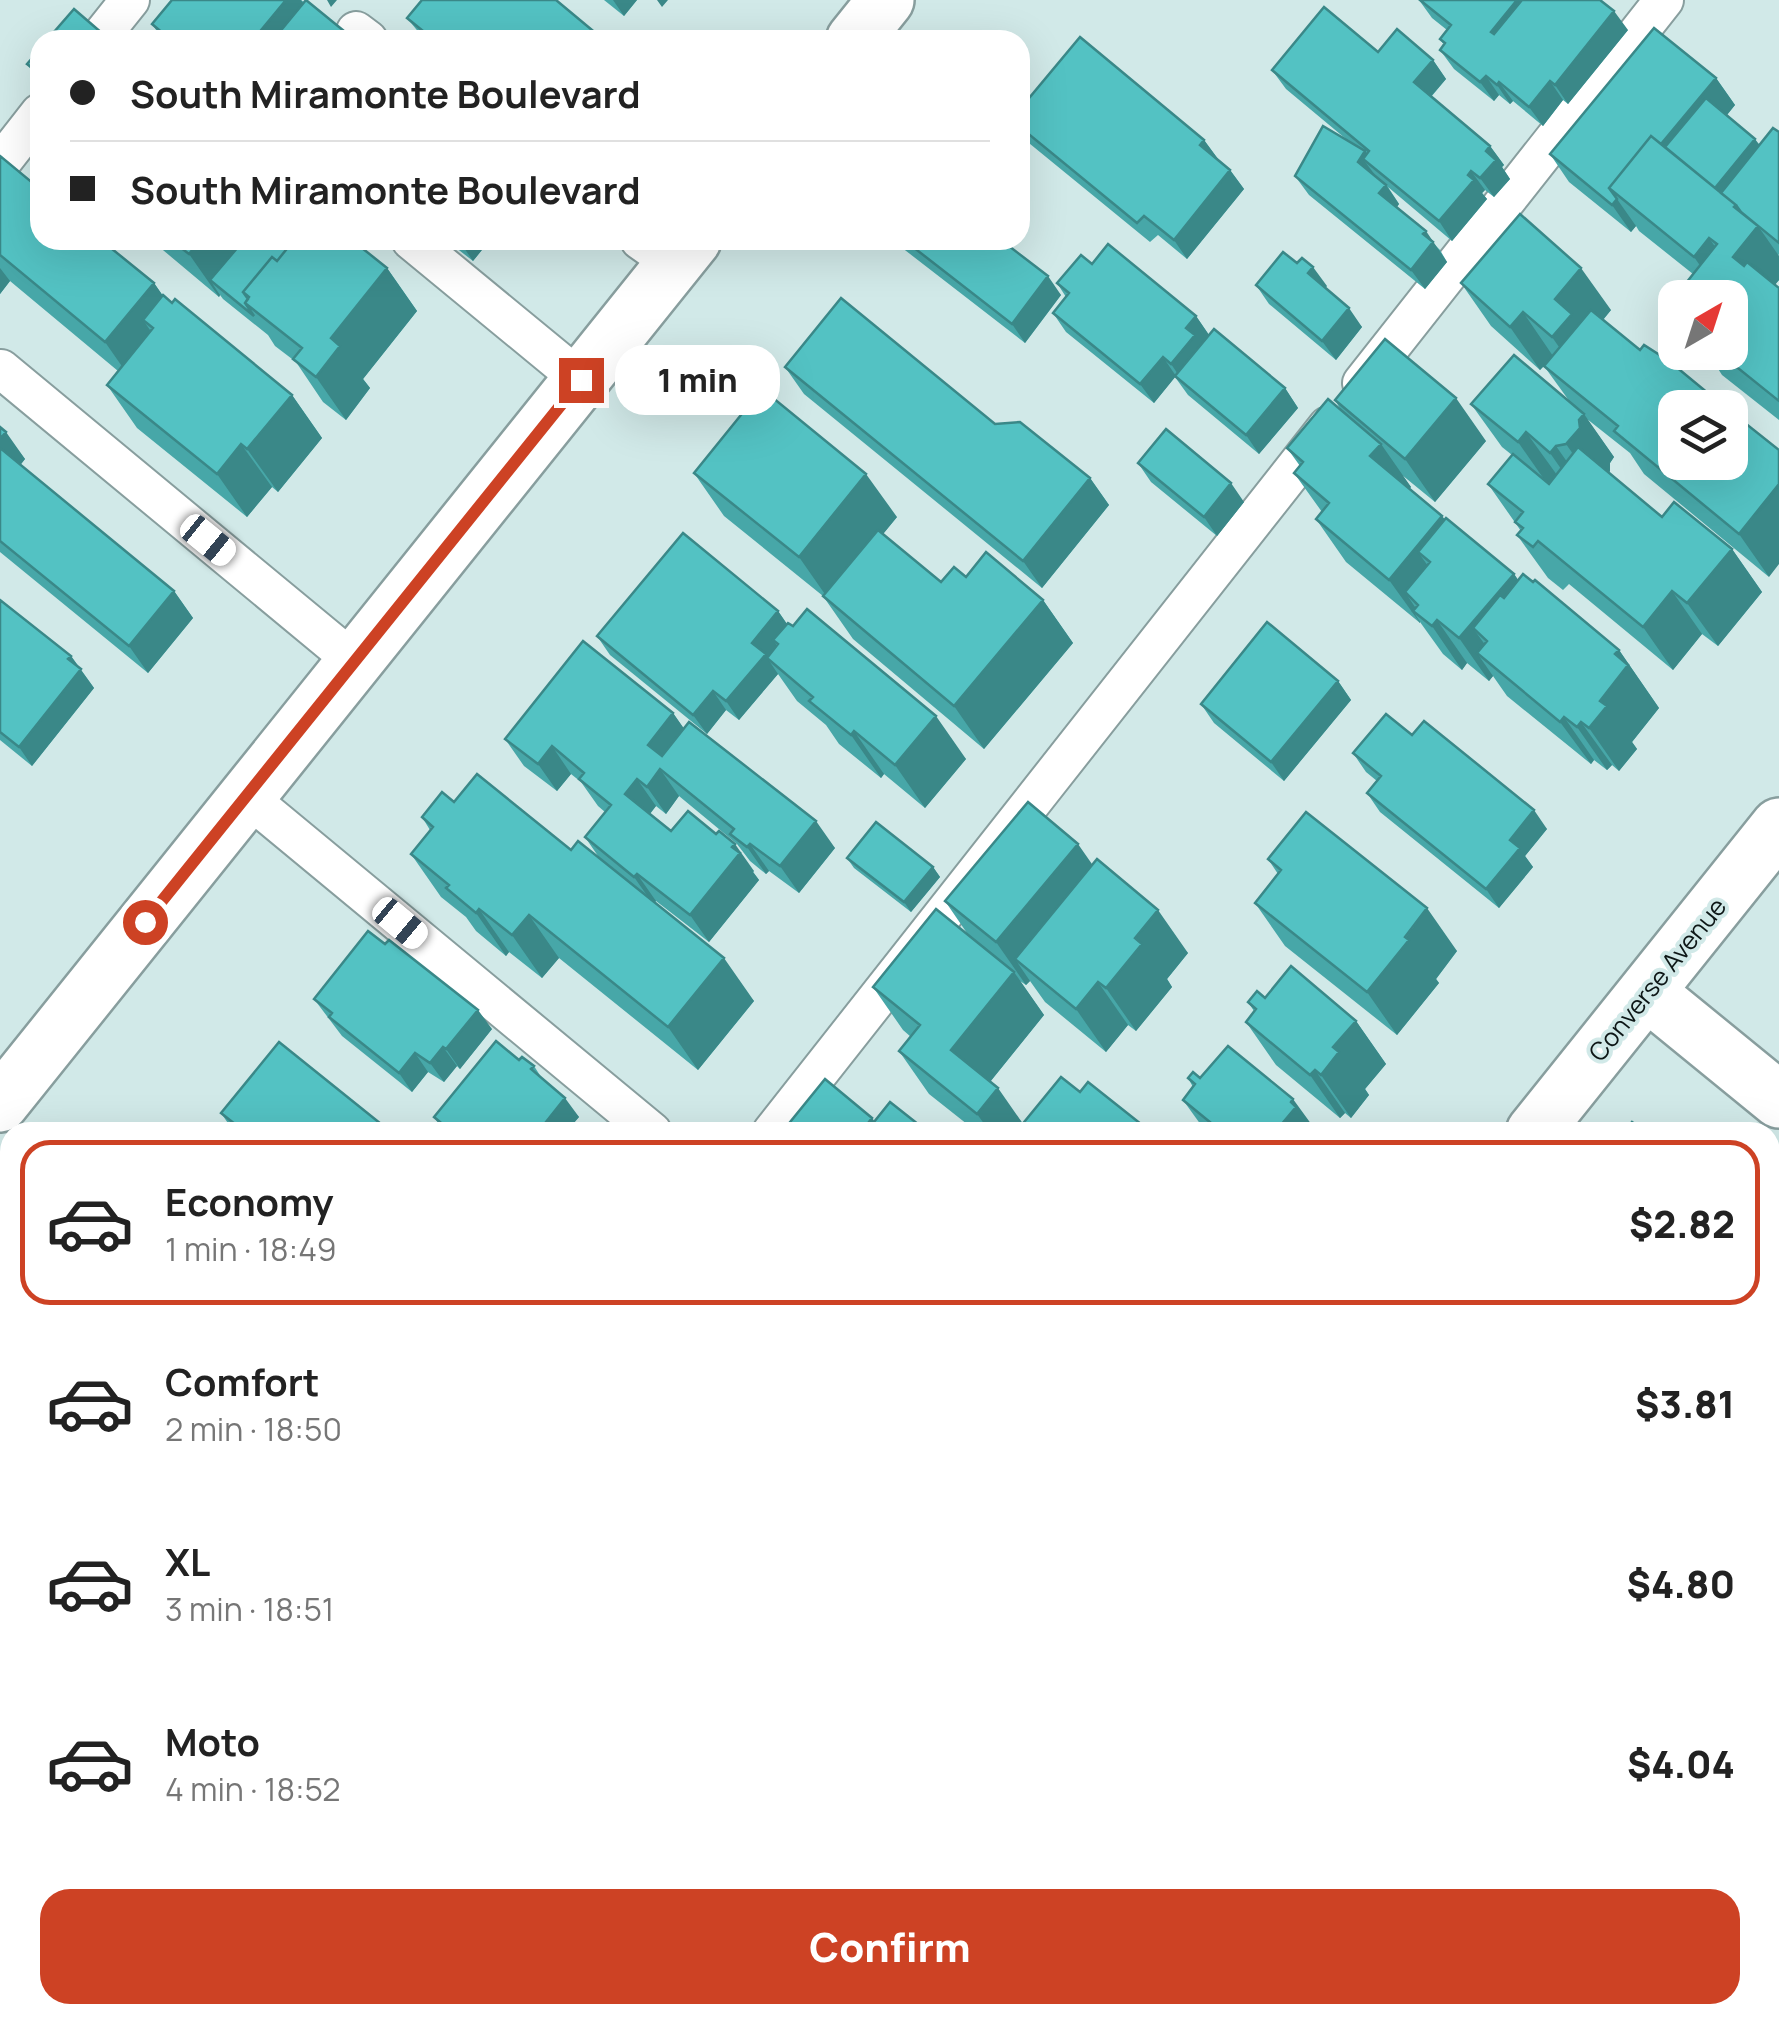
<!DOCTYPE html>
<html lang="en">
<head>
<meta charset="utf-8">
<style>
	:root { --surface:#fff; --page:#f2f2f2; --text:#222; --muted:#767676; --line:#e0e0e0; --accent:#cd4224 }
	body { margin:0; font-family:Manrope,sans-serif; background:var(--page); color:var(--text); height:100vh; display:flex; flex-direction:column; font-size:38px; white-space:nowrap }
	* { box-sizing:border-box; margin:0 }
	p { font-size:32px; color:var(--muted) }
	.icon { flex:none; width:55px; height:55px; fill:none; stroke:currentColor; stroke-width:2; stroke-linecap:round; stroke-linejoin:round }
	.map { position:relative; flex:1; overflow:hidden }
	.side { position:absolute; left:0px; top:1122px; width:1780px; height:902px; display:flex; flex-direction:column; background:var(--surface); border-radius:30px 30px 0 0; box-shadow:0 10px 40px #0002 }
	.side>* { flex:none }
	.guide { position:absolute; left:30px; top:30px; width:1000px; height:220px; border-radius:30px; box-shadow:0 10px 40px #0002; display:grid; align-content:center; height:220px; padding:0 40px; background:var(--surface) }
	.needle { width:65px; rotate:39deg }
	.buttons { position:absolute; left:1658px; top:280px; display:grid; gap:20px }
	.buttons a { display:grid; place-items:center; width:90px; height:90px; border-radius:20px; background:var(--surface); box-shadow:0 10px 40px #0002; font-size:50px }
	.end { position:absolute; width:45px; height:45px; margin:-22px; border:12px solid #cd4224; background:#fff; box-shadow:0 0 0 5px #fff }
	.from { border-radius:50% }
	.bubble { position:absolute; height:70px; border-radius:30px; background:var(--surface); box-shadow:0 10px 40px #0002; font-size:32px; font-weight:800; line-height:70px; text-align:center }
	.car { position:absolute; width:30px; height:60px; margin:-30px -15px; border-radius:12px; box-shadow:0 0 8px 2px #0007; background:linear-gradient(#fff 24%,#345 0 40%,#fff 0 76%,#345 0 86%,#fff 0) }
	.guide b { display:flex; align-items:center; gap:35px; height:95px; font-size:38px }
	.guide b+b { border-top:2px solid var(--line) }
	.guide i { width:25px; height:25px; background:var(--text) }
	ul { padding:18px 0 0; list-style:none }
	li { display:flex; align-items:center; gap:30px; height:165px; margin:0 20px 15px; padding:0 20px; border:5px solid transparent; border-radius:30px }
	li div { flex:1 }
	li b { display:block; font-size:38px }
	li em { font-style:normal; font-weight:800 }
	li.selected { border-color:var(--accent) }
	li>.icon { width:90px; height:90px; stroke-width:1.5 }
	.primary-button { display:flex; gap:20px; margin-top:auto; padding:20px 40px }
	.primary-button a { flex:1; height:115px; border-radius:30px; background:var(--accent); color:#fff; font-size:40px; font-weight:800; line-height:115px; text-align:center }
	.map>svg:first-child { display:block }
</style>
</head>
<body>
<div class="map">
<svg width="1779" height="2024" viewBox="0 0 1779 2024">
	<rect width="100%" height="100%" fill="#d1e9e8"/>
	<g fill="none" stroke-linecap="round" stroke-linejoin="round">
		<g stroke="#889e9e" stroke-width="42">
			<path id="service" d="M356,31L368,40
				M98,40L130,0
				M0,164L40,113
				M411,240L581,380
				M640,240L674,264
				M1,369L355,662
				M1362,383L1664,0
				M246,796L652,1132
				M772,1132L1328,426
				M65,2024L73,2015"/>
		</g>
		<g stroke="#889e9e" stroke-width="60">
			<path id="minor" d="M1648,993L1779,1100
				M0,1611L10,1619
				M493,2015L504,2024
				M1277,2015L1289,2024"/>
		</g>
		<g stroke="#889e9e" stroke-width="60">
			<path id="tertiary" d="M854,40L886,0
				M0,1104L693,240
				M1534,1132L1779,826
				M818,2024L825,2015"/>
		</g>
		<use href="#service" stroke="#fff" stroke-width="38"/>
		<use href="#minor" stroke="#fff" stroke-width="55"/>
		<use href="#tertiary" stroke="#fff" stroke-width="55"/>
		<path stroke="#445251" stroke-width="2.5" d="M1770,1979L1779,1968
			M1734,2024L1741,2015"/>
		<path stroke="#445251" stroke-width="8" stroke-dasharray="5 10" stroke-linecap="butt" d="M1770,1836L1779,1825
			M1770,1913L1779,1902
			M1619,2024L1626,2015
			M1681,2024L1688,2015"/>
	</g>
	<path fill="#47a7a8" d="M172,0H301L355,40H163L152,24Z
		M604,0H637L624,16Z
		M1419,0L1628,30L1568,104L1563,100L1543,126L1513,101L1510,104L1499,95L1494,101L1454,69L1440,50L1444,45L1440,39L1447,30L1432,18Z
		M407,18L604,40H425Z
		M40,49V82L27,64Z
		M1378,52L1433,60L1446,79L1431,97L1490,146L1504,165L1502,167L1510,179L1494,197L1485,190L1482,193L1487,199L1452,241L1388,187L1399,204L1397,207L1440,250L1447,262L1425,289L1309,195L1295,176L1346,139L1286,89L1272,70Z
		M1716,78L1735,105L1727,115L1760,145L1779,132V255L1777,254L1779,256V280L1775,284L1779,288V420L1722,375L1715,364L1700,352H1730L1675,298V318L1667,307L1693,274L1639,231L1636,226L1631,232L1569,182L1550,154Z
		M1020,109L1204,140L1218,159L1230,170L1244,189L1187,259L1158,235L1150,242L1024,139L1020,133Z
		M0,156L154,283L163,296L292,395L322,438L278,492L272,487L247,517L137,428L107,385L118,371L10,281L0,294Z
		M151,240H352L387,268L417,311L363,379L370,388L346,420L323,402L296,362L275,346L268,335L223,299L220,295L219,297Z
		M446,240H490L473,261Z
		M896,240H1001L1061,295L1025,343L901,247Z
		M1092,264L1196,316L1209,335L1285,388L1298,408L1259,454L1188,395L1175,377L1154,403L1066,332L1053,313L1066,297L1057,283Z
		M1461,283L1611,310L1603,320L1730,462L1769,577L1644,474L1630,453L1587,419L1614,457L1610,463V471L1609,473L1662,517L1732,549L1762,592L1718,646L1702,634L1673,670L1569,584L1563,590L1548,578L1517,535L1521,531L1488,484L1512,455L1502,447L1471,404L1570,402L1544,366L1540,370L1491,326Z
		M1256,285L1327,286L1325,288L1362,327L1336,360L1269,304Z
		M785,367L995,424L1090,478L1109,505L1042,588L804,394Z
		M1335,400L1486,441L1435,502L1402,475L1411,487L1409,489L1445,519L1514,574L1518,580L1619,650L1659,708L1632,742L1637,749L1619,771L1612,765L1607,770L1594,760L1591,764L1507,696L1493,676L1489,681L1467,663L1462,670L1443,654L1420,622V623L1346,562L1316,519L1322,512L1294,473L1300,466L1287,448L1342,412Z
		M0,427L25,459L20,465L174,591L193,618L148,673L0,552Z
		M1138,463L1244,502L1217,536L1151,482Z
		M694,473L897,517L883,534L941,582L966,577L1043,600L1073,643L984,749L853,639L823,596L724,516Z
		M0,600L71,656L94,688L32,766L0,740Z
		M778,611L787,624L966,759L925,808L884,774L881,778L839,744L826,725L797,701L778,674L739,720L726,710L707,734L610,655L597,636Z
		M1338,681L1351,700L1284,781L1214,723L1201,704Z
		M673,713L684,729L835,848L799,893L769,871L766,874L750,861L737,844L679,796L666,814L656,806L650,814L671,831L754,871L753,872L759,880L709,942L656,901L655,902L754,1001L698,1070L559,958L542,978L509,952L506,956L476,931L466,917L441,897L411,854L430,830L422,817L454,802L571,850L598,856L585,837L605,812L598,806L581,782L571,774L557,791L524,766L505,739Z
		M1412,735L1547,829L1525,856L1533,867L1499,908L1380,812L1367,793L1377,781L1366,772L1353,753Z
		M847,858L933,867L940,877L911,912L854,868Z
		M1268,859L1457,951L1436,979L1439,983L1397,1035L1285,946L1255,903L1278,874Z
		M1093,864L1188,953L1167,979L1172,987L1136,1031L1128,1025L1106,1052L1045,1002L1030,981L1026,985L1020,981L1044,1015L990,1082L1023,1124L1080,1092L1151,1132H977L929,1094L899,1051L911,1037L903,1030L873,987L969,936L945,901Z
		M1265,998L1356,1021L1386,1064L1365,1089L1369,1095L1351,1118L1345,1113L1340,1118L1276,1065L1246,1022L1254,1011L1248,1002Z
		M314,999L492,1029L460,1069L457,1066L444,1082L428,1072L412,1092L342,1036Z
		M519,1060L534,1066L543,1080L579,1117L566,1132H444L434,1117Z
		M1188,1078H1200L1317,1132H1206L1183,1100L1193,1087Z
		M221,1113L391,1132H234Z
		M10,1332V1471L0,1463V1337Z
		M10,1790V1829L0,1816V1802Z
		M0,1858L10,1860V1955L0,1947Z"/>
	<path fill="#3a8888" d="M286,0H301L307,10L283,40H253Z
		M327,0H337L331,7Z
		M613,0H637L624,16Z
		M657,0H668L662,7Z
		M1517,0H1546L1504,51L1491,32Z
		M1614,11L1628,30L1568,104L1555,85Z
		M1433,60L1446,79L1427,101L1414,82Z
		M1486,76L1499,95L1494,101L1480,82Z
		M1716,78L1735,105L1686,165L1619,196Z
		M1550,81L1563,100L1543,126L1529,107Z
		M1499,82L1513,101L1510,104L1497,85Z
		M1755,139L1775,166L1758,226L1779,256V280L1763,300L1733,257L1714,188Z
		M1204,140L1218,159L1200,145Z
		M1490,146L1504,165L1502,167L1510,179L1494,197L1480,178L1486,151Z
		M1365,151L1378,170L1363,159L1375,175L1358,162Z
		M1230,170L1244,189L1187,259L1174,240Z
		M1471,171L1485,190L1482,193L1487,199L1452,241L1439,221Z
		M1386,185L1399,204L1393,212L1379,193Z
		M1617,199L1636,226L1631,232L1612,205Z
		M1426,231L1447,262L1425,289L1411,270L1423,234Z
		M1709,238L1739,281L1723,298L1694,257Z
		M200,240H266L210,280L220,295L219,297L189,254Z
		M462,240H490L473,261L460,242Z
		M1313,267L1327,286L1321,292L1308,273Z
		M0,268L10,281L0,294Z
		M387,268L417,311L363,379L370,388L346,420L316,377L331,338Z
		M1581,268L1611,310L1588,338L1582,380L1552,337L1555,299Z
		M1048,276L1061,295L1025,343L1012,324Z
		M154,283L184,326L153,328L143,320L164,350L135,385L105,342Z
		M1349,308L1362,327L1336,360L1322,341Z
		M1523,312L1553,356L1540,370L1510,327Z
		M1196,316L1209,335L1184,383L1171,364L1186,328Z
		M1163,357L1176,376L1154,403L1140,384Z
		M1285,388L1298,408L1259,454L1246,435Z
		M292,395L322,438L278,492L247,449Z
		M1456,398L1486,441L1435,502L1405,459Z
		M1584,414L1614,457L1610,463V471L1596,487L1566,444Z
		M6,432L25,459L15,472L0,451V439Z
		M1526,432L1557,475L1548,485L1518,442Z
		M241,444L272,487L247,517L217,474Z
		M1381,444L1411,487L1401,499L1370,456Z
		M1556,446L1586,489L1580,496L1550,453Z
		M866,474L897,517L829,600L799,557Z
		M1090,478L1109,505L1042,588L1023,561Z
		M1231,483L1244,502L1217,536L1204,517Z
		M1779,484V564L1769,577L1739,534Z
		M1442,516L1472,559L1430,562L1418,552L1446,591L1418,605L1405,592L1423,619L1413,611L1420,622V623L1389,580Z
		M1732,549L1762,592L1718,646L1687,603Z
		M1514,574L1544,617L1487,641L1473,628L1501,667L1477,653L1493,676L1489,681L1459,638Z
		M174,591L193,618L148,673L129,646Z
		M1672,591L1702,634L1673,670L1643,627Z
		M1043,600L1073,643L984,749L954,706Z
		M778,611L791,630L773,640L778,647L768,659L778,674L739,720L726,701L752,643Z
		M1437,620L1467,663L1462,670L1432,626Z
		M1619,650L1659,708L1632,742L1637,749L1619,771L1589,728L1615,654Z
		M71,656L94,688L32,766L19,747Z
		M1338,681L1351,700L1284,781L1271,762Z
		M713,691L726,710L707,734L693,715Z
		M673,713L692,740L667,772L648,745Z
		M936,716L966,759L925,808L895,765Z
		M1564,717L1594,760L1591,764L1560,722Z
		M1581,722L1612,765L1607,770L1577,727Z
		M854,731L884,774L881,778L851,735Z
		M552,746L571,774L557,791L538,764Z
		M660,769L679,796L666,814L647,787Z
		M637,779L656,806L644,821L625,794Z
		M1534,810L1547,829L1525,856L1533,867L1499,908L1486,889L1510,840Z
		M816,821L835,848L799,893L780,866Z
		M735,844L754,871L753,872L759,880L709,942L690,915Z
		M750,844L769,871L766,874L747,847Z
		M1078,844L1108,887L1015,959L1030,981L1026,985L996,942Z
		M933,867L940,877L911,912L904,902Z
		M637,874L656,901L653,904L634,877Z
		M1427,908L1457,951L1436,979L1439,983L1397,1035L1367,992Z
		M479,909L509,952L506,956L476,913Z
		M1158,910L1188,953L1167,979L1172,987L1136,1031L1106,988L1135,938Z
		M529,915L559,958L542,978L512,935Z
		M724,958L754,1001L698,1070L668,1027Z
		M1014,972L1044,1015L981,1093L951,1050Z
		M1098,982L1128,1025L1106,1052L1076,1009Z
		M478,1010L492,1029L460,1069L446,1049Z
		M1356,1021L1386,1064L1365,1089L1369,1095L1351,1118L1321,1075L1333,1047Z
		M443,1047L457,1066L444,1082L430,1063Z
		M415,1053L428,1072L412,1092L399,1073Z
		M1315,1070L1345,1113L1340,1118L1310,1075Z
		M998,1088L1028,1131L1027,1132H990L977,1114Z
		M565,1098L579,1117L566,1132H538Z
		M1293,1099L1317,1132H1275Z
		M872,1118L883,1132H861Z
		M1779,1523V1545L1777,1543L1779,1546V1559L1774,1566L1770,1560V1535Z
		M181,2015H246H192L198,2024H174Z
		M297,2015H340L347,2024H289Z"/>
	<path fill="#53c2c3" stroke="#3a8888" stroke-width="2.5" d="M172,0H286L253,40H171L152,24Z
		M306,0L355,40H273Z
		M422,0H556L604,40H434L407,18Z
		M1420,0H1517L1491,32L1494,34L1522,0H1600L1614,11L1555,85L1550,81L1529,107L1499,82L1497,85L1486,76L1480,82L1440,50L1445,43L1440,39L1451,25Z
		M1324,7L1378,52L1397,29L1433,60L1414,82L1490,146L1486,151L1496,160L1480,178L1471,171L1468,175L1474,180L1439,221L1363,159L1369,151L1272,70Z
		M74,9L110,40H47Z
		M1654,28L1716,78L1661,144L1651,136L1609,188L1617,199L1612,205L1550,154Z
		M1080,37L1204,140L1200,145L1230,170L1174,240L1144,216L1137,223L1020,127V109Z
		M40,49V74L27,64Z
		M1706,98L1755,139L1715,188L1665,147Z
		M1323,126L1365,151L1358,162L1386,185L1379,193L1426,231L1423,234L1433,242L1411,270L1295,176Z
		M1773,128L1779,132V243L1741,212L1736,205L1721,193Z
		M1651,136L1736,205L1734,207L1758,226L1733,257L1744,266L1747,262L1779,288V401L1718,352H1730V298H1675V314L1667,307L1717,244L1709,238L1694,257L1609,188Z
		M0,156L40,189V240H101L154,283L105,342L0,255Z
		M1520,214L1581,268L1555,299L1572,314L1552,337L1523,312L1510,327L1461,283Z
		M171,240H200L189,254Z
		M244,240H294L277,261L272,257L243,292L248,299L245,303L254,316L210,280Z
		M294,240H352L387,268L331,338L340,346L316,377L293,359L302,348L245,303L249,297L243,292L272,257L277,261Z
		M904,240H1001L1048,276L1012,324Z
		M1108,244L1196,316L1186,328L1195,335L1171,364L1163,357L1140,384L1053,313L1069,293L1057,283L1081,255L1092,264Z
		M1283,252L1297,263L1302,258L1313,267L1308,273L1349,308L1322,341L1256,285Z
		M163,295L172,303L175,299L292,395L247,449L241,444L217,474L107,385L153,328L143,320Z
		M841,298L995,424L1020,422L1090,478L1023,561L785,367Z
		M1591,310L1640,350L1644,345L1669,361L1726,408H1675V462H1730V411L1779,450V484L1739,534L1614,431L1618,426L1544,366Z
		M1214,329L1285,388L1246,435L1175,376Z
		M1385,339L1456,398L1405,459L1335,400Z
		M1514,355L1584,414L1579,420L1580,428L1566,444L1556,446L1550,453L1526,432L1518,442L1471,404Z
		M762,389L866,474L799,557L694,473Z
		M1328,399L1381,444L1370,456L1442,516L1389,580L1316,519L1329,503L1294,473L1303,462L1287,448Z
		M0,427L6,432L0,439Z
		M1166,429L1231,483L1204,517L1138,463Z
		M1578,447L1662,517L1674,502L1732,549L1687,603L1672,591L1643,627L1538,541L1533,547L1517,535L1523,528L1515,522L1523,512L1488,484L1513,454L1549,484Z
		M0,448L174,591L129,646L0,541Z
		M1446,518L1514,574L1459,638L1437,620L1432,626L1413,611L1418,605L1405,592L1430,562L1418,552Z
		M878,530L941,582L954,567L966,577L986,552L1043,600L954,706L823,596Z
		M683,533L778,611L752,643L766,654L726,701L713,691L693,715L597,636Z
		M1523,574L1533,582L1535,580L1619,650L1615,654L1628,665L1600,701L1607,706L1589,728L1581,722L1577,727L1564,717L1560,722L1477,653L1487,641L1473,628L1500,595L1504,598Z
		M0,600L71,656L68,659L81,669L19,747L0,732Z
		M807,609L936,716L895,765L854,731L851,735L809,701L813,697L767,658L778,644L773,640L788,623L793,626Z
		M1267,622L1338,681L1271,762L1201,704Z
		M583,641L673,713L648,745L662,756L689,722L816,821L780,866L750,844L747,847L730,834L734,829L660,769L647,787L637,779L625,794L671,831L688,811L716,834L719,831L735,844L732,847L740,853L690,915L637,874L634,877L585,837L611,805L579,779L584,773L552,746L538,764L505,739Z
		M1386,714L1412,735L1424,721L1534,810L1510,840L1520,848L1486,889L1367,793L1381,776L1353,753Z
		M477,774L571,850L578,841L724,958L668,1027L529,915L512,935L479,909L476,913L446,888L449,885L411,854L433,827L422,817L442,792L454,802Z
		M1028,802L1078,844L996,942L945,901Z
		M1306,812L1427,908L1405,937L1409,940L1367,992L1255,903L1281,870L1268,859Z
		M876,822L933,867L904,902L847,858Z
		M1097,859L1158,910L1135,938L1142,944L1106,988L1098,982L1076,1009L1015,959Z
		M936,909L1014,972L951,1050L998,1088L977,1114L899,1051L920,1025L873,987Z
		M368,931L385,944L389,940L478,1010L446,1049L443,1047L430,1063L415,1053L399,1073L329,1017L332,1013L314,999Z
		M1291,966L1356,1021L1333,1047L1339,1052L1321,1075L1315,1070L1310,1075L1246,1022L1256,1009L1248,1002L1257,991L1265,998Z
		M496,1041L519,1060L522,1057L534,1066L531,1069L565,1098L538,1132H452L434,1117Z
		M279,1042L391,1132H245L221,1113Z
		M1228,1046L1293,1099L1291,1102L1296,1107L1275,1132H1222L1183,1100L1195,1084L1188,1078L1193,1072L1200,1078Z
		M1061,1077L1080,1092L1088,1082L1151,1132H1016Z
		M825,1079L872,1118L861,1132H782Z
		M890,1102L928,1132H866Z
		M1632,1122L1646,1132H1624Z
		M1779,1301V1409L1770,1420V1312Z
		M6,1329L10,1332V1453L0,1445V1337Z
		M1779,1414V1523L1770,1535V1425Z
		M10,1790V1821L0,1813V1802Z
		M3,1854L10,1860V1951L0,1943V1858Z
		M99,2015H181L174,2024H110Z
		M192,2015H297L289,2024H191L196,2018Z
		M935,2015H1078L1085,2021L1083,2024H946Z"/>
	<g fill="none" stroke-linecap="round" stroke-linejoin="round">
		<path stroke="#cd4224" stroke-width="12" d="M145,922L581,380"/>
	</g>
	<g text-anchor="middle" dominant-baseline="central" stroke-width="8" stroke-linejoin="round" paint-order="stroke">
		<g font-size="25" fill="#0d1616" stroke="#d1e9e8">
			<text transform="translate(1657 979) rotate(-51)">Converse Avenue</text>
		</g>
	</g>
</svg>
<div class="buttons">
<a><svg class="needle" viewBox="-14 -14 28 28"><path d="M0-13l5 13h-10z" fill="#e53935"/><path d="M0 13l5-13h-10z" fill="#767676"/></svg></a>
<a><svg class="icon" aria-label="layers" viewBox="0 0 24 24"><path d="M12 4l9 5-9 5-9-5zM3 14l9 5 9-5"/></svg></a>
</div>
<i class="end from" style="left:145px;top:922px"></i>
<i class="end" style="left:581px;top:380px"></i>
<div class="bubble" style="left:615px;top:345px;width:165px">1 min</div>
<i class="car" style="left:208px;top:540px;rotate:129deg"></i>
<i class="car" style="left:400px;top:923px;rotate:130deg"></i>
<div class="guide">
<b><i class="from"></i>South Miramonte Boulevard</b>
<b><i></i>South Miramonte Boulevard</b>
</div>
<section class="side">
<ul>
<li class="selected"><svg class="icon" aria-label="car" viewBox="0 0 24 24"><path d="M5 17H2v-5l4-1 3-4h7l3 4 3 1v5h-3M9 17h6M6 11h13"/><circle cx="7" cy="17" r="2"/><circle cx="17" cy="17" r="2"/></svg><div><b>Economy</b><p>1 min · 18:49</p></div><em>$2.82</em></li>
<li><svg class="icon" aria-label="car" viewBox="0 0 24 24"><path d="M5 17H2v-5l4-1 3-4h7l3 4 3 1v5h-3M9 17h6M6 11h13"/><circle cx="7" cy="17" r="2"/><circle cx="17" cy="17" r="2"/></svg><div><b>Comfort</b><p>2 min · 18:50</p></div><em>$3.81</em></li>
<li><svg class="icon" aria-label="car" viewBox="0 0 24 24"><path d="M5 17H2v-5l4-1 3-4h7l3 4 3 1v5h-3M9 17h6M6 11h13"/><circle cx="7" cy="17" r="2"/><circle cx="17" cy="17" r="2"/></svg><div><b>XL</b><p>3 min · 18:51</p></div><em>$4.80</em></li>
<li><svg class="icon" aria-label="car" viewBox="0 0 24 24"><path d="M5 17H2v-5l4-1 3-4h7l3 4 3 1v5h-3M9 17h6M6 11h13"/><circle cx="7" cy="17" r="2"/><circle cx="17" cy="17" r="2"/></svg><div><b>Moto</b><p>4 min · 18:52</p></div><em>$4.04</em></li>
</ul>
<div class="primary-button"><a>Confirm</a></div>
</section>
</div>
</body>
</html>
